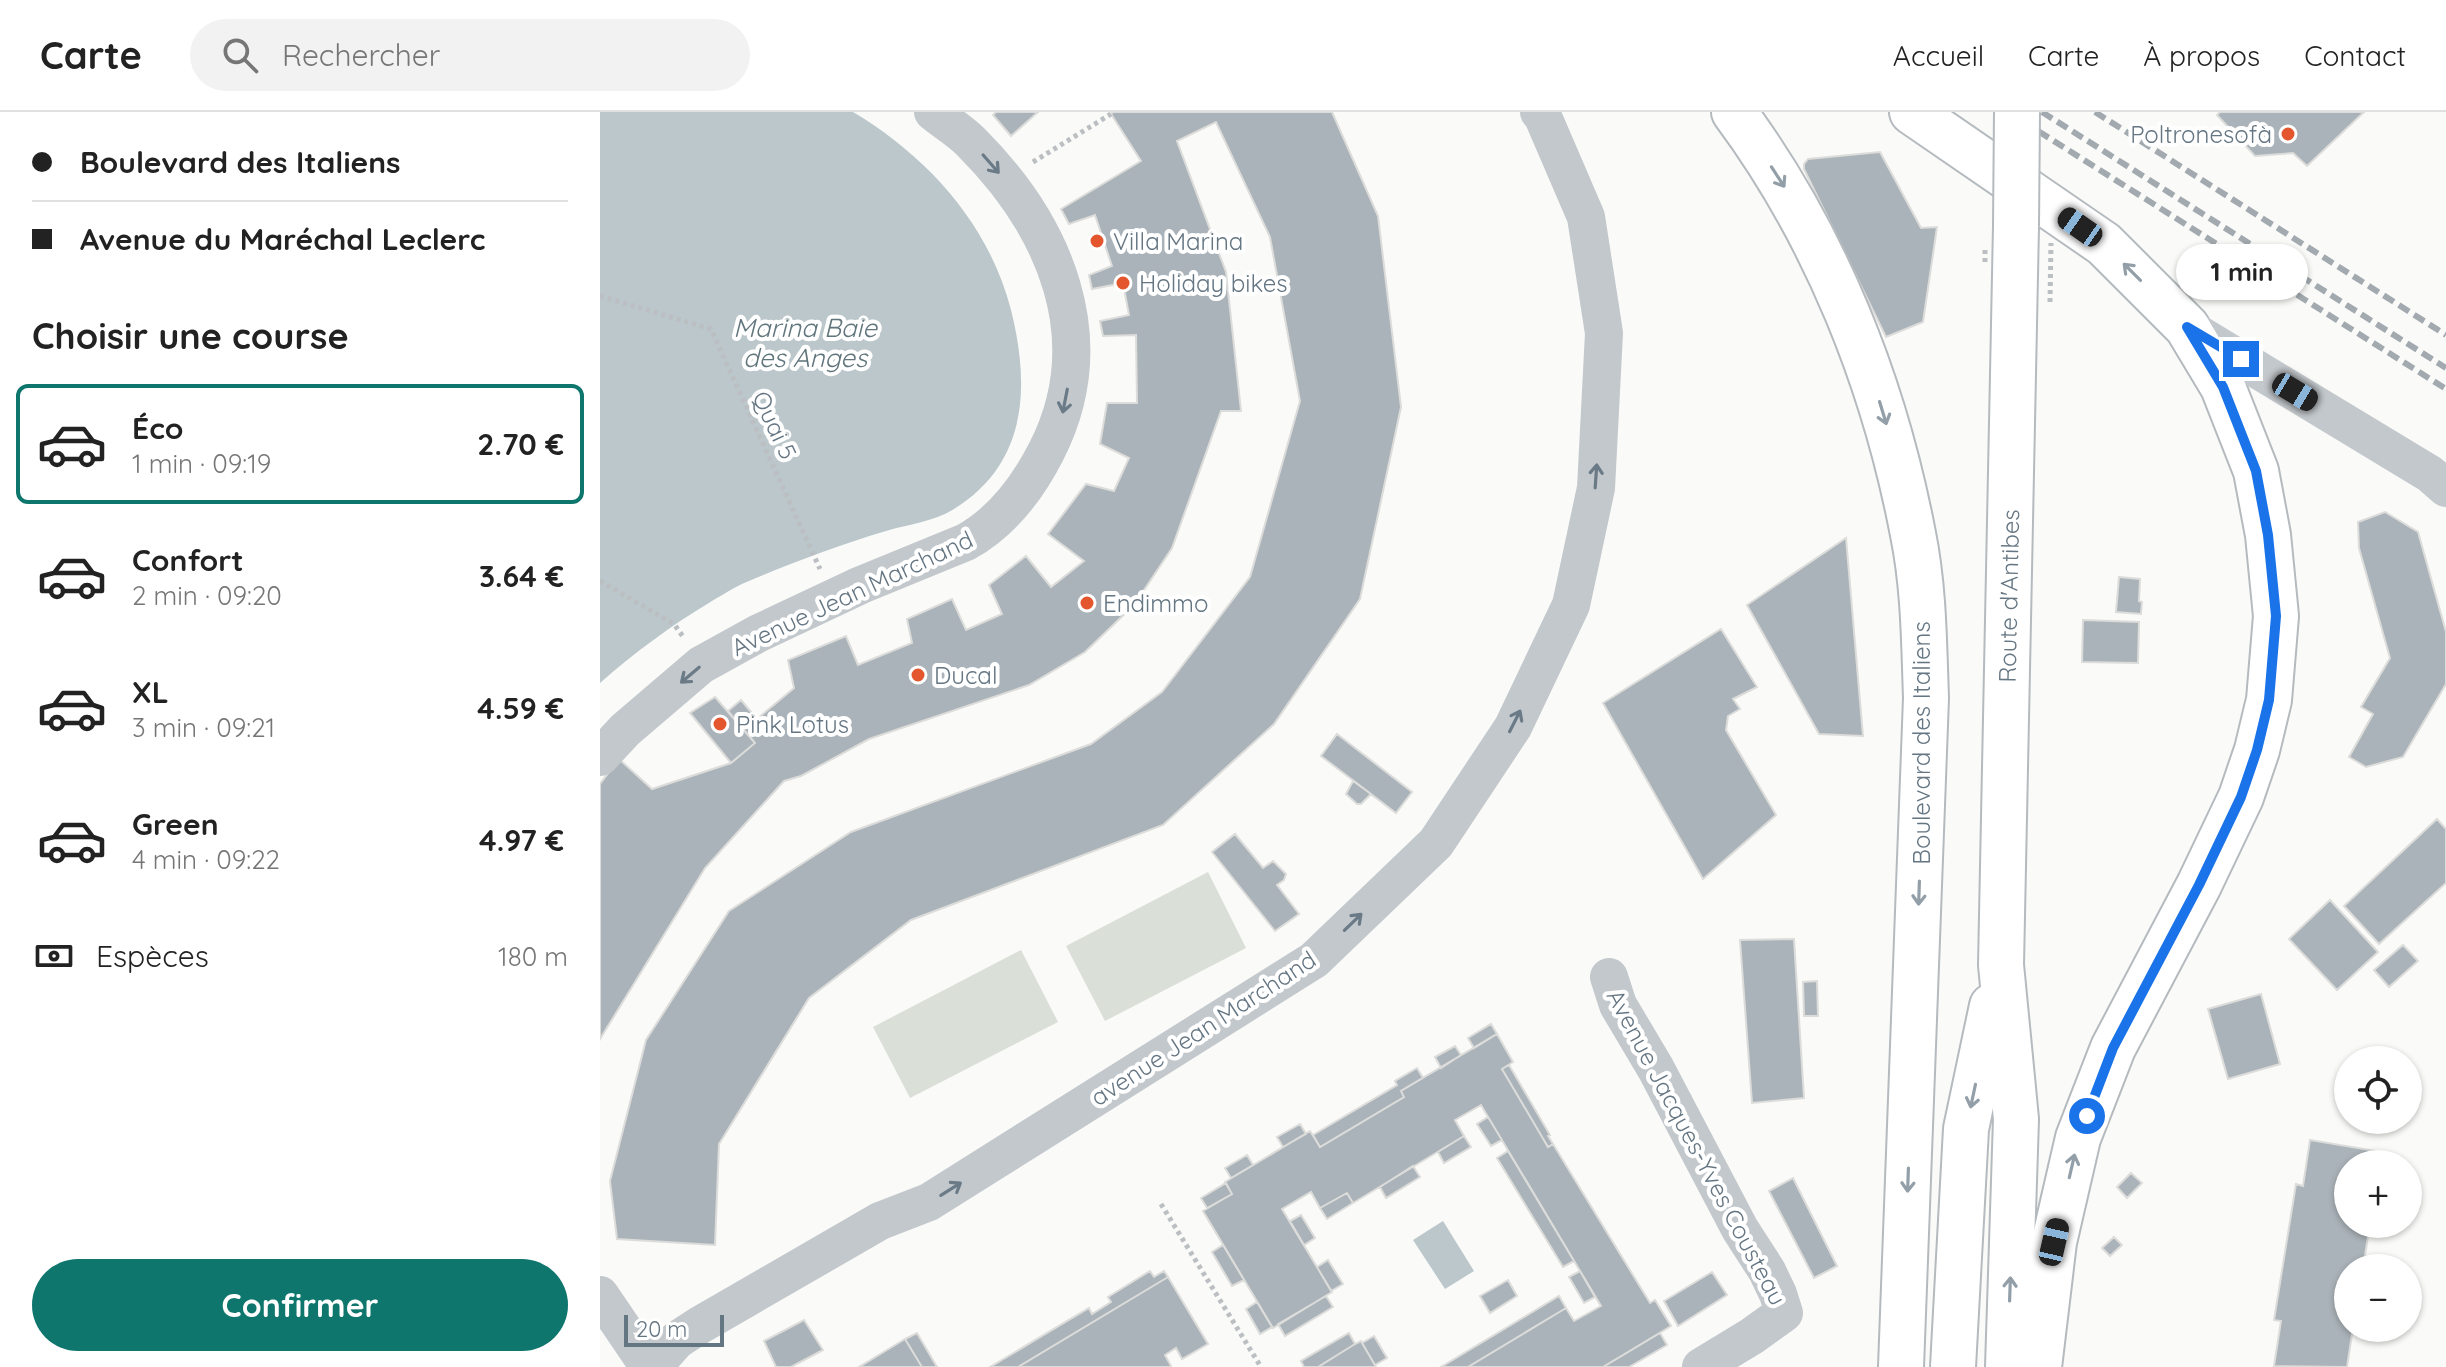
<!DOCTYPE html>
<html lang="fr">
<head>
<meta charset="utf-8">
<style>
	:root { --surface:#fff; --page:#f2f2f2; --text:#222; --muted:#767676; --line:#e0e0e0; --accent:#0f766e }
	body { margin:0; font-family:Quicksand,sans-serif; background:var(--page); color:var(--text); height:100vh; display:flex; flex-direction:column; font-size:30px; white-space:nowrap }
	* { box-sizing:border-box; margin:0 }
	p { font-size:26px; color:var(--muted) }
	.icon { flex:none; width:44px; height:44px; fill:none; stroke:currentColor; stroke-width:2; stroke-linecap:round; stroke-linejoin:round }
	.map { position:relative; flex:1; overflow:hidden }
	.drawer { display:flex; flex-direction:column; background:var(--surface); width:600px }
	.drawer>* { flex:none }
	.guide { display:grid; align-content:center; height:176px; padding:0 32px; background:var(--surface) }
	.tools { position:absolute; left:1734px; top:934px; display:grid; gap:16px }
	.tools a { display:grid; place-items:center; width:88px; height:88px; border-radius:50%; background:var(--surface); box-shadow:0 2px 6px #0004; font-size:40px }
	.scale { position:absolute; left:24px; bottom:20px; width:100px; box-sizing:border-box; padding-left:8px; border:4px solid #657683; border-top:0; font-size:22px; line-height:28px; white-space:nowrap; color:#657683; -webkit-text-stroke:6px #fff; paint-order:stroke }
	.end { position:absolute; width:36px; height:36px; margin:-18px; border:10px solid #1a73e8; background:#fff; box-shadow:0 0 0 4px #fff }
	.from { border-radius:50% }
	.bubble { position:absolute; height:56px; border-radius:28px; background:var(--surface); box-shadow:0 2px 6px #0004; font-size:26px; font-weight:800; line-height:56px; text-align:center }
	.car { position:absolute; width:24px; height:48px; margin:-24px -12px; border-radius:10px; box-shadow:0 0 6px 2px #0007; background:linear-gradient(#222 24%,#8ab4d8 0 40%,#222 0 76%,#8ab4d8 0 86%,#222 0) }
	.guide b { display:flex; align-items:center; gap:28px; height:76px; font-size:30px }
	.guide b+b { border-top:2px solid var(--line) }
	.guide i { width:20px; height:20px; background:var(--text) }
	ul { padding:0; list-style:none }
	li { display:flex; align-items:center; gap:24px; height:120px; margin:0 16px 12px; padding:0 16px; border:4px solid transparent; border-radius:12px }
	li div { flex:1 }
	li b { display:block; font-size:30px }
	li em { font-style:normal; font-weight:800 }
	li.selected { border-color:var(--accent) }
	li>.icon { width:72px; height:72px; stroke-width:1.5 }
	h2 { padding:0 32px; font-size:36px; line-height:96px }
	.pay { display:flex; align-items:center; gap:20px; height:88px; padding:0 32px; font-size:30px }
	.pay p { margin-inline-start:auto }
	.cta { display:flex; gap:16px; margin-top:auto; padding:16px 32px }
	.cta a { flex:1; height:92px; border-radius:48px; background:var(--accent); color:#fff; font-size:32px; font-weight:800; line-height:92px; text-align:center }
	header { display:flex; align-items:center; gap:48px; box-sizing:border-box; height:112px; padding:0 40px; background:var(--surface); border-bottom:2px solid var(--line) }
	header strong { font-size:38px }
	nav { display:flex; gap:44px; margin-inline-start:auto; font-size:28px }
	.search { width:560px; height:72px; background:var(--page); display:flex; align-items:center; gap:20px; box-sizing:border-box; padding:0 28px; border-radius:44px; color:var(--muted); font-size:30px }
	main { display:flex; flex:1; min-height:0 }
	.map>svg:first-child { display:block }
</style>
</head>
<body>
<header>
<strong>Carte</strong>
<div class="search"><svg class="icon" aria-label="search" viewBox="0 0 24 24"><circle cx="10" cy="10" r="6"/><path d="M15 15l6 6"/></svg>Rechercher</div>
<nav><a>Accueil</a><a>Carte</a><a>À propos</a><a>Contact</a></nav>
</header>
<main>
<section class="drawer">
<div class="guide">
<b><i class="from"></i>Boulevard des Italiens</b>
<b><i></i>Avenue du Maréchal Leclerc</b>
</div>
<h2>Choisir une course</h2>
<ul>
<li class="selected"><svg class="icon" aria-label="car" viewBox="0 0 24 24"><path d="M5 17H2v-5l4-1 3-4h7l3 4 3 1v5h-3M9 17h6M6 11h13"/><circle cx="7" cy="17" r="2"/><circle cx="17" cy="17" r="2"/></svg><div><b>Éco</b><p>1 min · 09:19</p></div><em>2.70 €</em></li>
<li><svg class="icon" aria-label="car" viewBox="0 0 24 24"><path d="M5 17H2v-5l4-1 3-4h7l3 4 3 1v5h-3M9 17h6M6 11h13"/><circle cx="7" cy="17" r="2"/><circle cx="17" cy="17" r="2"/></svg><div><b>Confort</b><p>2 min · 09:20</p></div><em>3.64 €</em></li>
<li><svg class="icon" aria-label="car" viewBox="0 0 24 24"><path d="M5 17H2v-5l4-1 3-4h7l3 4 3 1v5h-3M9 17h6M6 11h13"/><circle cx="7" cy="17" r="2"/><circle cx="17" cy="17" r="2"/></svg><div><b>XL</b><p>3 min · 09:21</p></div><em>4.59 €</em></li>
<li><svg class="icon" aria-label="car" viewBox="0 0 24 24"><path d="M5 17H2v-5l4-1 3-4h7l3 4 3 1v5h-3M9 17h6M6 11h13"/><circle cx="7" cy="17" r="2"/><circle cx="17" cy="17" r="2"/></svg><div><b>Green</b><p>4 min · 09:22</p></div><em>4.97 €</em></li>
</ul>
<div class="pay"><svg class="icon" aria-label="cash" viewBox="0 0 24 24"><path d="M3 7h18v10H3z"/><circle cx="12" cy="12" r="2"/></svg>Espèces<p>180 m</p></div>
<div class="cta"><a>Confirmer</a></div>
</section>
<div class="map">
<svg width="1846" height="1255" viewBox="0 0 1846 1255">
	<rect width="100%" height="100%" fill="#fafaf8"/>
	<path fill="#dadfd7" d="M608,760L646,836L505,909L466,834Z
		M421,838L458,910L310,986L273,915Z"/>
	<path fill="#bbc7cb" d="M0,0H253C327,44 389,112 411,198C430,274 428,351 354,397C333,410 309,412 286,419C239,433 194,450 149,469C136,474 124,482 112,489C72,513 35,540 0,571Z
		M843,1109L874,1159L845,1177L813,1128Z"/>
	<path fill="#aab3b9" stroke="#dcdcda" stroke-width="2" d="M396,0H438L411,24L393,3Z
		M513,0H732L778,104L801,295L760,487L674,612L563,713L311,808L209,886L119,1032L115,1133L17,1127L10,1069L46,928L129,799L251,720L491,632L562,580L650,465L700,289L670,125L616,10L577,29L626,160L641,299H621L572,436L534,493L485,540L429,573L269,627L201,664L184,669L105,756L0,927V672L19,647L52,677L131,651L155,631L128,599L141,588L157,607L194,576L188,548L246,524L258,553L312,531L307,507L352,487L366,518L402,502L389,473L426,444L451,475L484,449L448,422L486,372L514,379L529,346L500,332L507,291H537L536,223L503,224L500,209L529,203L523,171L492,177L489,163L512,154L495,103L469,112L461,97L541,49L511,2Z
		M1620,0H1764L1707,54L1693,41L1655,44L1617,3Z
		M1280,40L1321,116L1337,115L1323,210L1286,225L1204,57V52L1208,47Z
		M1785,400L1818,420L1846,520V572L1803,645L1766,655L1749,645L1773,602L1761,595L1790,546L1759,436L1758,410Z
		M1246,426L1263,624L1219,622L1147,493Z
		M1519,465L1540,467L1539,489L1542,490L1541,502L1516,500Z
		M1483,508L1539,510L1538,551L1482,550Z
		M1121,517L1157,575L1133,587L1140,597L1128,604L1126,618L1176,703L1103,767L1003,591Z
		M115,585L155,631L131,651L90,601Z
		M737,622L812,680L796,701L721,644Z
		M753,669L771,682L761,692H757L746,682Z
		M1837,707L1846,717V771L1779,832L1744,794Z
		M635,722L663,756L673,749L686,762L684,768L677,773L699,802L675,819L612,740Z
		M1730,788L1778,840L1737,878L1689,827Z
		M1194,827L1204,986L1152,991L1140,828Z
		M1803,833L1818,849L1789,875L1774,858Z
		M1217,869L1218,904H1204L1203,870Z
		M1661,882L1680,952L1628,967L1608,897Z
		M891,912L897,922L874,936L868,926Z
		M897,922L913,950L902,957L948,1035L953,1032L1050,1191L1055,1188L1071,1214L1003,1255H868L966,1196L974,1209L1001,1194L881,993L855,1008L864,1024L753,1091L747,1081L720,1096L711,1080L682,1097L732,1180L673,1216L603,1099L632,1082L625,1070L710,1019L720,1035L804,985L801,979Z
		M855,934L861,943L841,956L835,945Z
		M909,953L950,1023L948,1024L953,1032L948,1035L902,957Z
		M817,956L823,966L801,979L804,985L720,1035L713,1023L797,973L795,969Z
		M888,1005L902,1028L891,1034L877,1012Z
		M700,1012L706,1022L683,1035L677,1025Z
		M864,1024L871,1035L844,1051L838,1040Z
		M1710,1028L1782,1040L1780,1052H1748V1112H1770L1763,1156H1748V1216H1753L1747,1255L1674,1254L1681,1209L1674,1208L1696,1072L1703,1074Z
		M908,1039L974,1149L963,1155L897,1046Z
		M647,1043L653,1053L631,1066L625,1056Z
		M813,1054L820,1065L786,1086L780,1075Z
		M1531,1061L1542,1071L1527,1086L1517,1075Z
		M1193,1066L1237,1154L1214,1166L1169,1079Z
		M626,1071L632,1082L607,1096L601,1086Z
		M747,1081L753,1091L727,1107L720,1096Z
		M701,1103L715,1126L704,1133L690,1109Z
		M1514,1125L1522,1133L1510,1144L1502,1136Z
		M623,1133L644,1168L632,1174L612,1140Z
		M728,1148L743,1172L731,1179L717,1155Z
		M550,1159L554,1165L564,1159L568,1165L418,1255H390L489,1196L492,1202L511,1190L508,1185Z
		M980,1159L995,1185L984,1191L969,1165Z
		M1112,1160L1127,1183L1078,1214L1064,1189Z
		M568,1165L608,1232L582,1247L576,1236L565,1243L571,1254L570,1255H418Z
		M908,1168L917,1184L890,1201L880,1184Z
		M726,1184L733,1195L685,1224L678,1212Z
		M959,1184L966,1196L868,1255H841Z
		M657,1190L672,1215L660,1222L646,1197Z
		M204,1208L223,1238L191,1255H176L164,1229Z
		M317,1221L337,1255H322L305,1227Z
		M749,1221L755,1232L718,1255H704L701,1249Z
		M1060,1221L1067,1233L1029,1255H1003Z
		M774,1224L787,1246L775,1253L762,1231Z
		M305,1227L322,1255H259Z
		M761,1229L776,1255H718L755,1232Z"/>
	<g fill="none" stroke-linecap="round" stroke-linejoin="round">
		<g stroke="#b5babe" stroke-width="48">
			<g id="major">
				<path d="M1134,0C1226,124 1284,271 1313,422C1324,476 1324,531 1326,586L1301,1255"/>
				<path d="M1312,0L1504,132L1587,215L1623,275L1656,359L1668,423L1676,504L1669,588L1657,638L1641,685L1599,773L1513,936L1478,1026L1454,1130L1439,1255"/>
				<path d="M1353,1255L1366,1017L1392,894"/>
				<path id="s1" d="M1408,1255L1416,1007L1401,853L1416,114"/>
			</g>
		</g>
		<path stroke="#bbbfc2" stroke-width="5" stroke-dasharray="4 4" stroke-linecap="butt" d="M433,50L511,2
			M0,184L111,217L220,457
			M0,469L74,512L84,526
			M561,1092L661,1255"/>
		<path stroke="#c3c8cc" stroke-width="38" d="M1587,215L1830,362L1846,376
			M0,645L25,618L101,553L159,521L261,473L366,430C402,410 427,377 446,340C504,227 455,114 371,30C360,19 345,10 333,0
			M1009,865L1018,893L1056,957L1140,1117L1167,1159L1178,1182L1184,1201L1152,1224L1101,1255
			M0,1183L49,1255
			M53,1255L77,1228L100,1213L280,1109L329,1090L714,848L836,731L913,615L971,493L996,376L1004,221L986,105L943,5L939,0"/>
		<use href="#major" stroke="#fff" stroke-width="44"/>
		<path stroke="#a2aab0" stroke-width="6" stroke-dasharray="12 6" stroke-linecap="butt" d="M1408,0L1846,277
			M1442,0L1846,256
			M1495,0L1846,223"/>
		<g stroke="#b5babe" stroke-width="48" stroke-linecap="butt">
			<path id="major-bridge" d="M1416,114L1417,0"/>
		</g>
		<path stroke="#bbbfc2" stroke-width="5" stroke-dasharray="4 4" stroke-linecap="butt" d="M1385,150V135
			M1450,190L1451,131"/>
		<use href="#major-bridge" stroke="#fff" stroke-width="44"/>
	</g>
	<defs><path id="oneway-shaft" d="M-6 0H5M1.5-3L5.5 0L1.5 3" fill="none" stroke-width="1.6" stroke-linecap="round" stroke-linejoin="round" transform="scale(2)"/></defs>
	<g stroke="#6a7a87">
		<use href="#oneway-shaft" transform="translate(391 52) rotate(49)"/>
		<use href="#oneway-shaft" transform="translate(465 289) rotate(101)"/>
		<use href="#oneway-shaft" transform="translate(996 364) rotate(-86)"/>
		<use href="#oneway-shaft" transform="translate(90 563) rotate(140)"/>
		<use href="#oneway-shaft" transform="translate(915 609) rotate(-63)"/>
		<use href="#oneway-shaft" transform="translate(753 810) rotate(-44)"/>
		<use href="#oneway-shaft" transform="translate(351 1077) rotate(-32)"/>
	</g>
	<g stroke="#939fa8">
		<use href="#oneway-shaft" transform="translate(1178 65) rotate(57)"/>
		<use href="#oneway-shaft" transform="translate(1532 160) rotate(-135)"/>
		<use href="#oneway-shaft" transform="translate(1283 301) rotate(73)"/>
		<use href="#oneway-shaft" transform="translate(1319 781) rotate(92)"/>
		<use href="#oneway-shaft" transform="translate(1373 984) rotate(102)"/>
		<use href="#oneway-shaft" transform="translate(1472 1054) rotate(-77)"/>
		<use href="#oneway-shaft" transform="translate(1308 1068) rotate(92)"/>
		<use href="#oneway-shaft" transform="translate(1410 1177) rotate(-88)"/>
	</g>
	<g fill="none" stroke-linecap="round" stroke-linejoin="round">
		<path stroke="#1a73e8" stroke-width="10" d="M1487,1004L1513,936L1599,773L1641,685L1657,638L1669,588L1676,504L1668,423L1656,359L1623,275L1587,215L1641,247"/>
	</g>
	<g fill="#e4572e" stroke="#fff" stroke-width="3">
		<circle cx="1688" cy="22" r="8"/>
		<circle cx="497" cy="129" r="8"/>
		<circle cx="523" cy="171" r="8"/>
		<circle cx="487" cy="491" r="8"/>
		<circle cx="318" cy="563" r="8"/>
		<circle cx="120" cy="612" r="8"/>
	</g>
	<g text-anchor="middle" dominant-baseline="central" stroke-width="8" stroke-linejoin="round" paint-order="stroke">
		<g font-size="24" fill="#657683" stroke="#fff" text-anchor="start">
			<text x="1672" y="22" text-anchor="end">Poltronesofà</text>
			<text x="513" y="129">Villa Marina</text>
			<text x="539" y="171">Holiday bikes</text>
			<text x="503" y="491">Endimmo</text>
			<text x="334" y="563">Ducal</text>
			<text x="136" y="612">Pink Lotus</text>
		</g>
		<g font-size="24" fill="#657683" stroke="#fff">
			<text transform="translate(175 313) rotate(65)">Quai 5</text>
			<text transform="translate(252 481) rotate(-25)">Avenue Jean Marchand</text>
			<text stroke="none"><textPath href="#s1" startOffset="772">Route d'Antibes</textPath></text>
			<text transform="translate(1321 631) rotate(-90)">Boulevard des Italiens</text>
			<text transform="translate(603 916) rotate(-33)">avenue Jean Marchand</text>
			<text transform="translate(1097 1035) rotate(62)">Avenue Jacques-Yves Cousteau</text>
		</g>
		<g font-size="26" font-style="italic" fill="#60757c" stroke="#fff">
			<text x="205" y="215">Marina Baie<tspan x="205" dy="30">des Anges</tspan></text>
		</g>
	</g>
</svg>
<div class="tools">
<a><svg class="icon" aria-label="locate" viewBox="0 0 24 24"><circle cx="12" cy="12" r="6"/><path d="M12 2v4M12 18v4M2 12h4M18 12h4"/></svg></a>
<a>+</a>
<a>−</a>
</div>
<div class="scale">20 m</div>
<i class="end from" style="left:1487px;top:1004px"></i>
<i class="end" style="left:1641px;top:247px"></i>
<div class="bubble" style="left:1576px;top:132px;width:132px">1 min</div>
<i class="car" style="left:1480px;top:115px;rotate:305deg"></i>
<i class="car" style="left:1695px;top:280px;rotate:121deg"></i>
<i class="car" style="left:1454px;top:1130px;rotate:13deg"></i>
</div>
</main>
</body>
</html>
